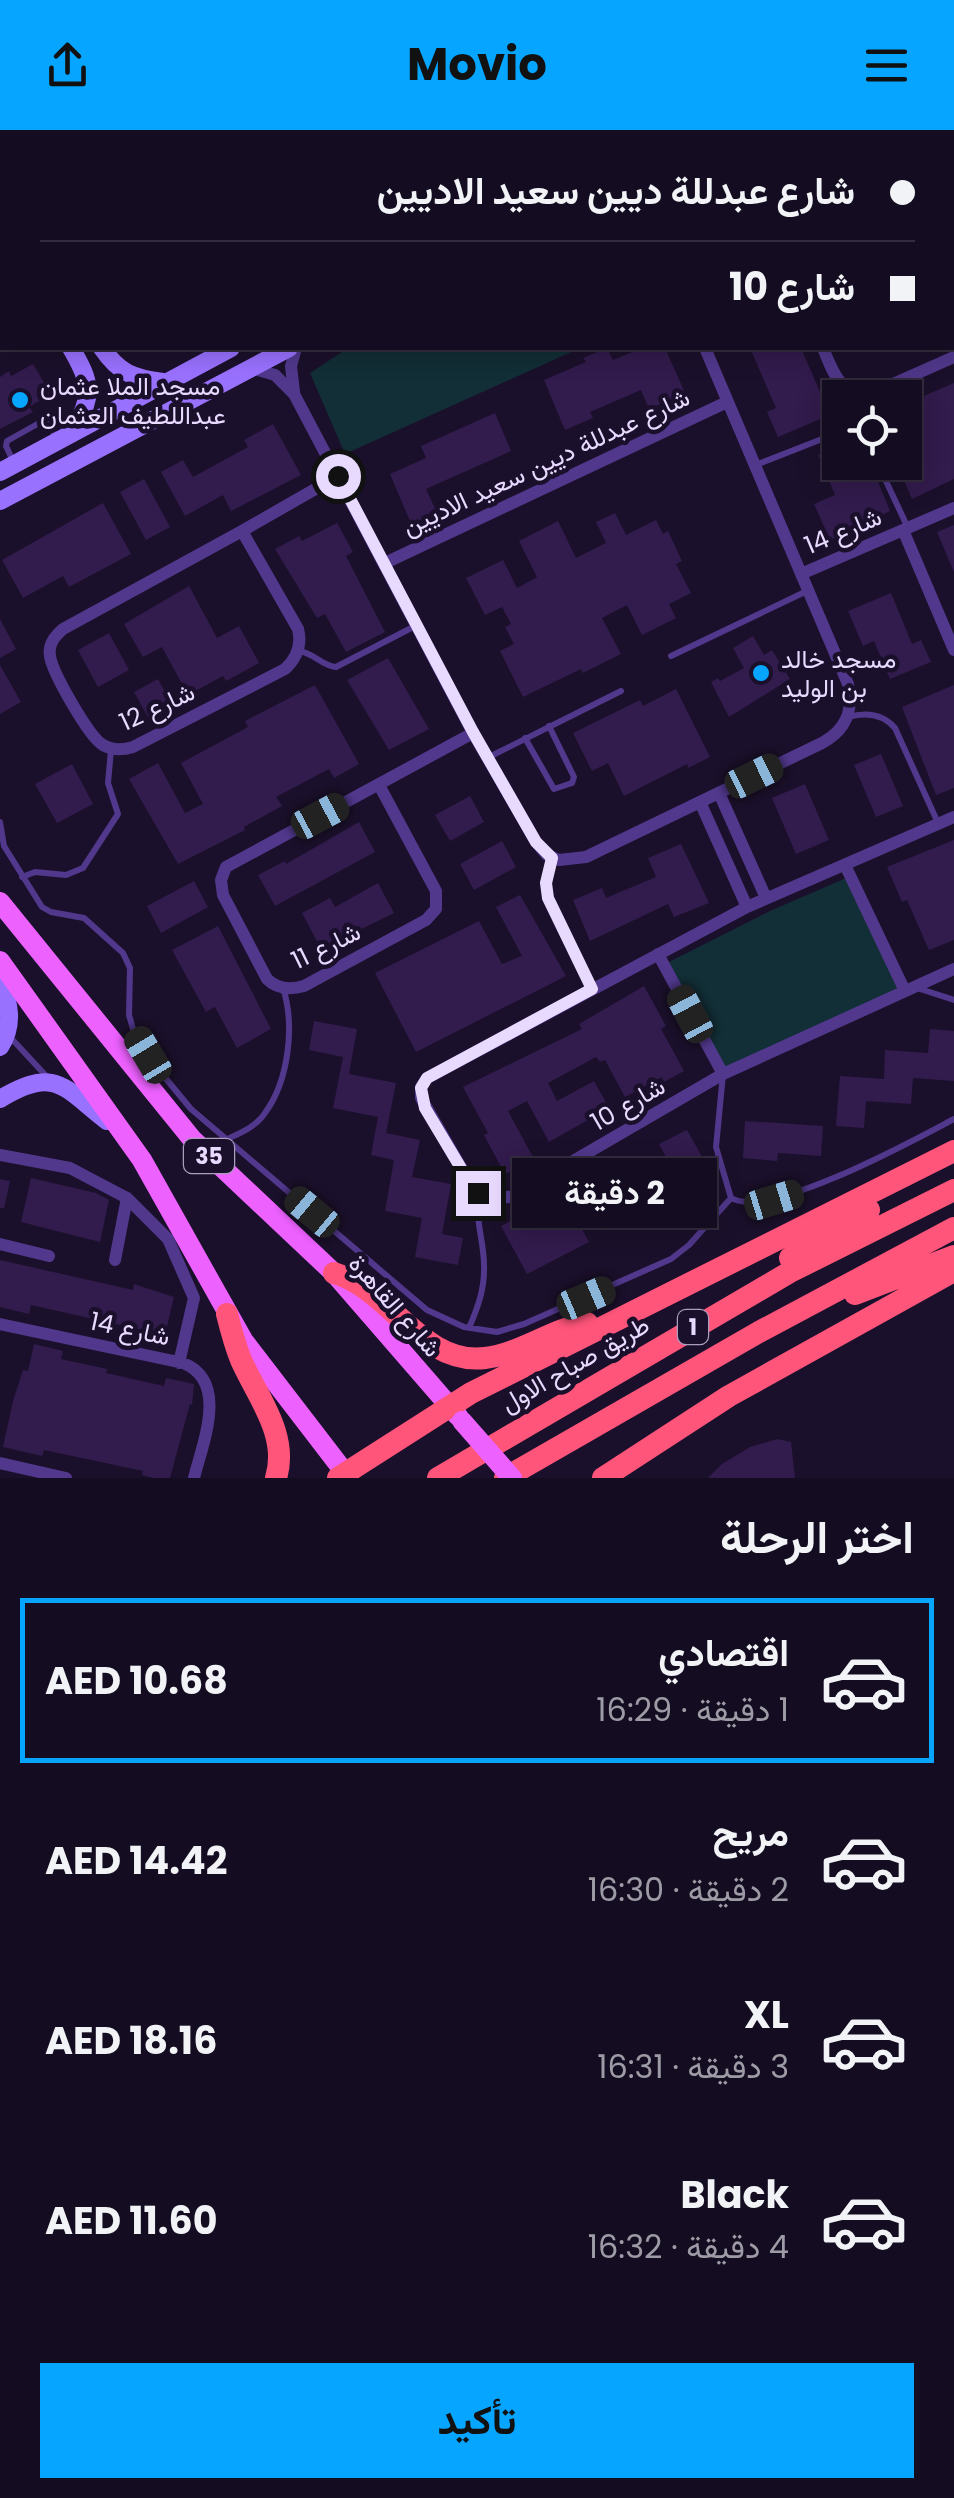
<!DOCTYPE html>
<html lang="ar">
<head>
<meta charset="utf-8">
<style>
	:root { --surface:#140c20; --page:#211a2d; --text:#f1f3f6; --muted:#9d9ba5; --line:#332c3e; --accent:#06a5ff }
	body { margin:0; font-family:Poppins,Vazirmatn,sans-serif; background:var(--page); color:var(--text); direction:rtl; height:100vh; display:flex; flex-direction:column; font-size:38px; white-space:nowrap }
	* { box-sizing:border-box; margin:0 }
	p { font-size:32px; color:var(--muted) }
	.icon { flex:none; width:55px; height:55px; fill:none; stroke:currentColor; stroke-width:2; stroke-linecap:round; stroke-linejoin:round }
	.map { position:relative; height:1348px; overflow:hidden; direction:ltr }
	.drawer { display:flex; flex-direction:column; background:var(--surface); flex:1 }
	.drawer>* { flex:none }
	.top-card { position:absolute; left:0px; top:0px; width:955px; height:220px; box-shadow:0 5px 25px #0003,0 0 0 2px var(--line); direction:rtl; display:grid; align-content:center; height:220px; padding:0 40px; background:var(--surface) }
	.tools { position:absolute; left:822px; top:250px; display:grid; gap:20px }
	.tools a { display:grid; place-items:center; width:100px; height:100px; border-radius:0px; background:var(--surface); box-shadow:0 5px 25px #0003,0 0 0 2px var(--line); font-size:50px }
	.end { position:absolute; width:45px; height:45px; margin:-22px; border:12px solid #e8daff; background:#111; box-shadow:0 0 0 5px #111 }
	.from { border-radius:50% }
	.bubble { position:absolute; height:70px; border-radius:0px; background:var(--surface); box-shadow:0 5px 25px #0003,0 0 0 2px var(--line); font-size:32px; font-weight:700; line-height:70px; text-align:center; direction:rtl }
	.car { position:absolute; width:30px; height:60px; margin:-30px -15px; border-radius:12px; box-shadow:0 0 8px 2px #0007; background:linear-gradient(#222 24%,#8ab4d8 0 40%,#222 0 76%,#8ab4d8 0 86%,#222 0) }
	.top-card b { display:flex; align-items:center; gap:35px; height:95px; font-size:38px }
	.top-card b+b { border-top:2px solid var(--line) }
	.top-card i { width:25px; height:25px; background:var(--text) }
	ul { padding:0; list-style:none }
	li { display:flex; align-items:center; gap:30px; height:165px; margin:0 20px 15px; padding:0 20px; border:5px solid transparent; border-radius:0px }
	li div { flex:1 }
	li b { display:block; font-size:38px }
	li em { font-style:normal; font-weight:700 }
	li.current { border-color:var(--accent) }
	li>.icon { width:90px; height:90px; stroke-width:1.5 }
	h2 { padding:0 40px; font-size:45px; line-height:120px }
	.primary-button { display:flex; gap:20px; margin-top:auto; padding:20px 40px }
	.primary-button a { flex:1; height:115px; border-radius:0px; background:var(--accent); color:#111; font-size:40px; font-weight:700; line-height:115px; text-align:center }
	header { display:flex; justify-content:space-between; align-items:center; height:130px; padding:0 40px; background:var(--accent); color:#111; font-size:45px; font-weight:700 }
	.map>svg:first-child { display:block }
</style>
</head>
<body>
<header><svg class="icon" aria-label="menu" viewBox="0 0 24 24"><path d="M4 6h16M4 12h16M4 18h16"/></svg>Movio<svg class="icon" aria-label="share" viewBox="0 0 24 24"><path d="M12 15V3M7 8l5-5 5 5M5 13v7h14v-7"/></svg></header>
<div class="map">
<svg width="954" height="1348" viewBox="0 0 954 1348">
	<rect width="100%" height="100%" fill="#1b102b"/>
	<path fill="#122e36" d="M348,218H580L345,324L310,243Z
		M846,748L899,858L728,945L669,832L770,781Z"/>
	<path fill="#321b4d" d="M607,218L613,230L642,218H665L685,263L649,279L641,260L590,282L593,288L565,300L544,250L586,232L583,228Z
		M750,218H801L830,285L778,307L767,282L776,278Z
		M33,234L51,264L29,277L33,282L0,299V247L9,241L11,246Z
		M954,253V349L912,369L897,334L905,332V274Z
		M495,283L511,321L426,359L438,385L412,396L390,344L426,328L421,316Z
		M273,294L301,345L231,381L223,365L185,386L161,342L183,330L193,347L248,317L244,310Z
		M840,316V332H870L890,381L830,410L814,374L835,365L818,325Z
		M144,349L170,397L146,410L120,362Z
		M103,373L131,424L69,457L63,446L23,468L2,430Z
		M615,383L626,405L656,390L663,404L668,401L682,431L676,434L691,463L669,474L676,488L642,505L627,475L602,488L621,524L583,543L581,539L523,567L500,521L514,514L505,497L511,494L502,477L485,485L466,448L503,430L517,458L537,447L519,411L558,391L576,428L606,413L596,392Z
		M337,393L353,422L346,426L385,502L346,522L325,484L317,488L275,419L299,406L302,411Z
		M954,395V442L937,402Z
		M189,456L217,508L239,496L259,533L226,551L223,546L188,565L162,517L143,527L124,494Z
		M891,463L912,514L921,510L931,532L890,549L874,511L863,516L848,481Z
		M0,489L16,519L0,528Z
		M109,503L129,540L98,557L78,520Z
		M753,506L764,525L772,520L790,549L729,587L711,552L718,548L720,551L744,538L733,518Z
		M388,528L429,599L389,620L347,550Z
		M0,535L21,572L0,584Z
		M158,549L173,576L149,589L134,562Z
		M315,555L359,634L334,648L329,639L276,667L282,676L244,697L245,700L178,734L129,649L158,633L185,683L203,674L181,633L248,597L245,591Z
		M954,555V658L936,665L902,577Z
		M676,559L710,627L688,638L687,634L624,666L608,633L592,641L573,603L640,570L643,576Z
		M881,624L903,676L876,687L854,635Z
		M72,634L93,674L57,693L35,654Z
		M805,654L829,710L796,724L772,668Z
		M470,666L484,692L450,711L435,685Z
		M359,692L375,722L275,776L258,745L285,731L286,734Z
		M954,710V810L929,820L907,770L902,772L887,737Z
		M502,711L516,737L474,760L460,734Z
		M681,714L709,773L674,787L668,774L590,811L573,770L602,758L606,768L656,747L648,728Z
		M194,751L208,777L161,803L147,776Z
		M378,753L394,783L321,819L302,783L330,768L335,777Z
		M520,765L566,846L416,922L375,843L479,791L502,834L522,826L496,777Z
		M218,796L271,899L237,918L215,877L206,882L172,820Z
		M644,856L666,896L661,899L684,941L664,952L662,947L625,967L605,930L600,932L596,927L548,953L557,971L594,951L609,978L549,1012L527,971L508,981L534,1029L505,1044L484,1005L488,1003L463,957L582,899L579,894Z
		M314,891L357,899L349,944L396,953L386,1003L420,1010L412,1047L451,1054L442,1104L463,1108L458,1135L415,1127L422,1088L385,1081L394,1030L371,1025L378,987L333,978L343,927L309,920Z
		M930,899L954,901V951L913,948L911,974L866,971L864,998L836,996L840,946L884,949L885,920L928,923Z
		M745,991L823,996L821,1026L778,1023L777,1031L743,1028Z
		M687,1000L710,1041L682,1056L659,1014Z
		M610,1035L636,1083L604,1101L577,1052Z
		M31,1048L96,1063L109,1070L100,1112L21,1092Z
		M0,1049L10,1051L4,1078H0Z
		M560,1059L589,1112L527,1144L501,1096L538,1076L536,1072Z
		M0,1130L133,1160L134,1154L174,1167L165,1205L31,1175L29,1184L0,1177Z
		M34,1214L63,1221L61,1229L107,1239L106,1243L164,1256L166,1248L194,1254L192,1275L190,1274L170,1348H154L142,1345L143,1341L44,1320L42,1326L3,1317L13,1271L23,1240L28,1241Z
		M777,1309L791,1312L795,1348H708L722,1334L750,1317Z"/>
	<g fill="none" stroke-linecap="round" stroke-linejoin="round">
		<path stroke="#51388c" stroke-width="6" d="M557,0L559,2
			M608,0L613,2
			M0,174L2,173
			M13,331L6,316L7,311L41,292L49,293L57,310
			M877,332L908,398
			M753,336L840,302
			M299,521C314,523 322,536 336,537L417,495
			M671,526L807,461
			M848,587C866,582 883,584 895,598L938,693
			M525,608L554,659L572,653L574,647L549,596
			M489,627L621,561
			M0,692L4,716L42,777L51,782L84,788L123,823L130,838L129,885L133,899L162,944L191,979L427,1180L464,1197L497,1202L524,1194L671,1129L689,1115L731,1068
			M552,729L547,753L548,768L592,859
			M22,747L35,742L66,745L83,738L118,684L108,653L111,620
			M917,858L954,870
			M10,907L49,949
			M723,944L716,1017L731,1068C769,1090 914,1010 954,989
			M225,1010C240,1003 256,997 265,983C289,950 295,895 283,858
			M469,1198C478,1177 485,1158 484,1135C484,1111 474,1087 479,1063"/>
		<path stroke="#51388c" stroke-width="12" d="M952,72H954
			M823,218C834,245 841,267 875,262L954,227
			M251,238L275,245L294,264L473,603L536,712L547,725L559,730L586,727L822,613C846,600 854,581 848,554L705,218
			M294,262L291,236L296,218
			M903,400L954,520
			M242,401L298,499C302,515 297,528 285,539L133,617C123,620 113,621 103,615C89,607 52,542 50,526C48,514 55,506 63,499Z
			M242,401L338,346
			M385,433L727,272
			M801,444L954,378
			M379,655L436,761V779L426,790L304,856C290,860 277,859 267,849L223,765L221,750L226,737L473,603
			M719,663L766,768
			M700,672L747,777
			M954,687L747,777L427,948L421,957V968L474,1060C487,1068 497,1070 513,1066L723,944L954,839
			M845,735L904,859
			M658,824L723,944
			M0,1025L70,1038L127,1068L168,1109L194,1168L179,1233
			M0,1114L49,1126
			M115,1130L127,1068
			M0,1194L183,1233C229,1251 203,1312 194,1348
			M0,1333L66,1348"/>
		<path stroke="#9971ff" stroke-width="18" d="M702,0L704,2
			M663,2L669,0
			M727,2L733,0
			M0,32L2,37
			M0,88L2,93
			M71,218C91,252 94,264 74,300
			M102,218C119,243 133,248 163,252
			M0,342L231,218
			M0,371L289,218
			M0,851C10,873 14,895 0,917
			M0,969C56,935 64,958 107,991"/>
		<path stroke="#ed61ff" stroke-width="20" d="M0,772L192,1009L334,1143L458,1286
			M0,831L142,1030L243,1210L349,1348"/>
		<path stroke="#ff557a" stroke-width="22" d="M790,1128L869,1080
			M334,1143C391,1159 421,1236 485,1228C520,1224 552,1199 587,1193
			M855,1164L954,1126
			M227,1184C231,1200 235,1215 241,1230C258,1268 289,1305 276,1348
			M338,1348L471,1263L954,1021
			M438,1348L790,1142L954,1060
			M505,1348L759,1202L954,1098
			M603,1348L729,1266L954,1141"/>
		<path stroke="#ed61ff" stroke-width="20" d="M462,1291L512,1348"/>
	</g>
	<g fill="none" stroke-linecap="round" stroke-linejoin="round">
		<path stroke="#e8daff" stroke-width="12" d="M338,346L473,602L536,712L552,728L546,753L548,768L592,859L427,948L421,958L425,978L474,1060L478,1063"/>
	</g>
	<g fill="#06a5ff" stroke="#1b102b" stroke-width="4">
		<circle cx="20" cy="270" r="10"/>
		<circle cx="761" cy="543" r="10"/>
	</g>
	<g text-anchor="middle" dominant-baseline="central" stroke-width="9" stroke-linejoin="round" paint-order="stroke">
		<g fill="#1b102b" stroke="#aa9dbf" stroke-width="2.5">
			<rect x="184" y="1009" width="50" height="34" rx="8"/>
			<rect x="678" y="1180" width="30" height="34" rx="8"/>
		</g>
		<g font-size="22" font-weight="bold" fill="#e8daff">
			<text x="209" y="1026">35</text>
			<text x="693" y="1197">1</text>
		</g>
		<g font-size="25" fill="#e8daff" stroke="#1b102b" text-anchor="start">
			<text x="40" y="256">مسجد الملا عثمان<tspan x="40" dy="29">عبداللطيف العثمان</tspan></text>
			<text x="781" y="529">مسجد خالد<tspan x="781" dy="29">بن الوليد</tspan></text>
		</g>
		<g font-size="25" fill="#e8daff" stroke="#1b102b">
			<text transform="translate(546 332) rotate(-25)">شارع عبدللة ديين سعيد الاديين</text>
			<text transform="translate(843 401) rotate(-23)">شارع 14</text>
			<text transform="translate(157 577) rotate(-25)">شارع 12</text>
			<text transform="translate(326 816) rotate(-26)">شارع 11</text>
			<text transform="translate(628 974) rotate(-30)">شارع 10</text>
			<text transform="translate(395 1176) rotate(49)">شارع القاهرة</text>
			<text transform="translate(130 1199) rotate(12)">شارع 14</text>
			<text transform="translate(575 1234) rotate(-30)">طريق صباح الاول</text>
		</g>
	</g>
</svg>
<div class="tools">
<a><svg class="icon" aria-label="locate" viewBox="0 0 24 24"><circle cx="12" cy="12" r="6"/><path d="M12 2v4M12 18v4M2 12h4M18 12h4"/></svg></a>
</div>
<i class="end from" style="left:338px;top:346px"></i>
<i class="end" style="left:478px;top:1063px"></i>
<div class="bubble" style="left:512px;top:1028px;width:205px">2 دقيقة</div>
<i class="car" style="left:754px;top:646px;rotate:64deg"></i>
<i class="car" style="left:320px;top:686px;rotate:62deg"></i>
<i class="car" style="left:690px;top:884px;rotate:332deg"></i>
<i class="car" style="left:148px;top:925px;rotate:329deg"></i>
<i class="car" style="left:774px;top:1070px;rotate:73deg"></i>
<i class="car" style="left:312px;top:1082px;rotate:310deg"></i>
<i class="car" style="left:586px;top:1168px;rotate:67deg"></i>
<div class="top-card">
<b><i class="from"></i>شارع عبدللة ديين سعيد الاديين</b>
<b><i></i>شارع 10</b>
</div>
</div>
<section class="drawer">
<h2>اختر الرحلة</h2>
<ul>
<li class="current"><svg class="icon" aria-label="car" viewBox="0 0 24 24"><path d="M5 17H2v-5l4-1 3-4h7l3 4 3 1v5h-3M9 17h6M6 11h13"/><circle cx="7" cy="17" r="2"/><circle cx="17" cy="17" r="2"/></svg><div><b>اقتصادي</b><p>1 دقيقة · 16:29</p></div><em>AED 10.68</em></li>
<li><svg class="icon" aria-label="car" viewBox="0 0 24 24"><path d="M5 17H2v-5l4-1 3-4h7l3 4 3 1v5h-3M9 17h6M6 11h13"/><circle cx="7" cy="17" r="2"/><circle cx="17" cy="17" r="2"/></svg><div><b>مريح</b><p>2 دقيقة · 16:30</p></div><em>AED 14.42</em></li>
<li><svg class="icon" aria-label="car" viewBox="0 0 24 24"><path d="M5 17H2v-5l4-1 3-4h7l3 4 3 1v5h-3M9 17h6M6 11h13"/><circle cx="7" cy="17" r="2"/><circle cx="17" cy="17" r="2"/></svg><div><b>XL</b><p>3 دقيقة · 16:31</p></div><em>AED 18.16</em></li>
<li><svg class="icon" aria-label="car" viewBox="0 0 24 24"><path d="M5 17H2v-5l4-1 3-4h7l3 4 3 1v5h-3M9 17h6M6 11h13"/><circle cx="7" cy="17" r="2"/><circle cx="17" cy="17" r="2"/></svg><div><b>Black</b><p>4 دقيقة · 16:32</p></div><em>AED 11.60</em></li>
</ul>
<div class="primary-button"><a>تأكيد</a></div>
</section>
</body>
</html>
